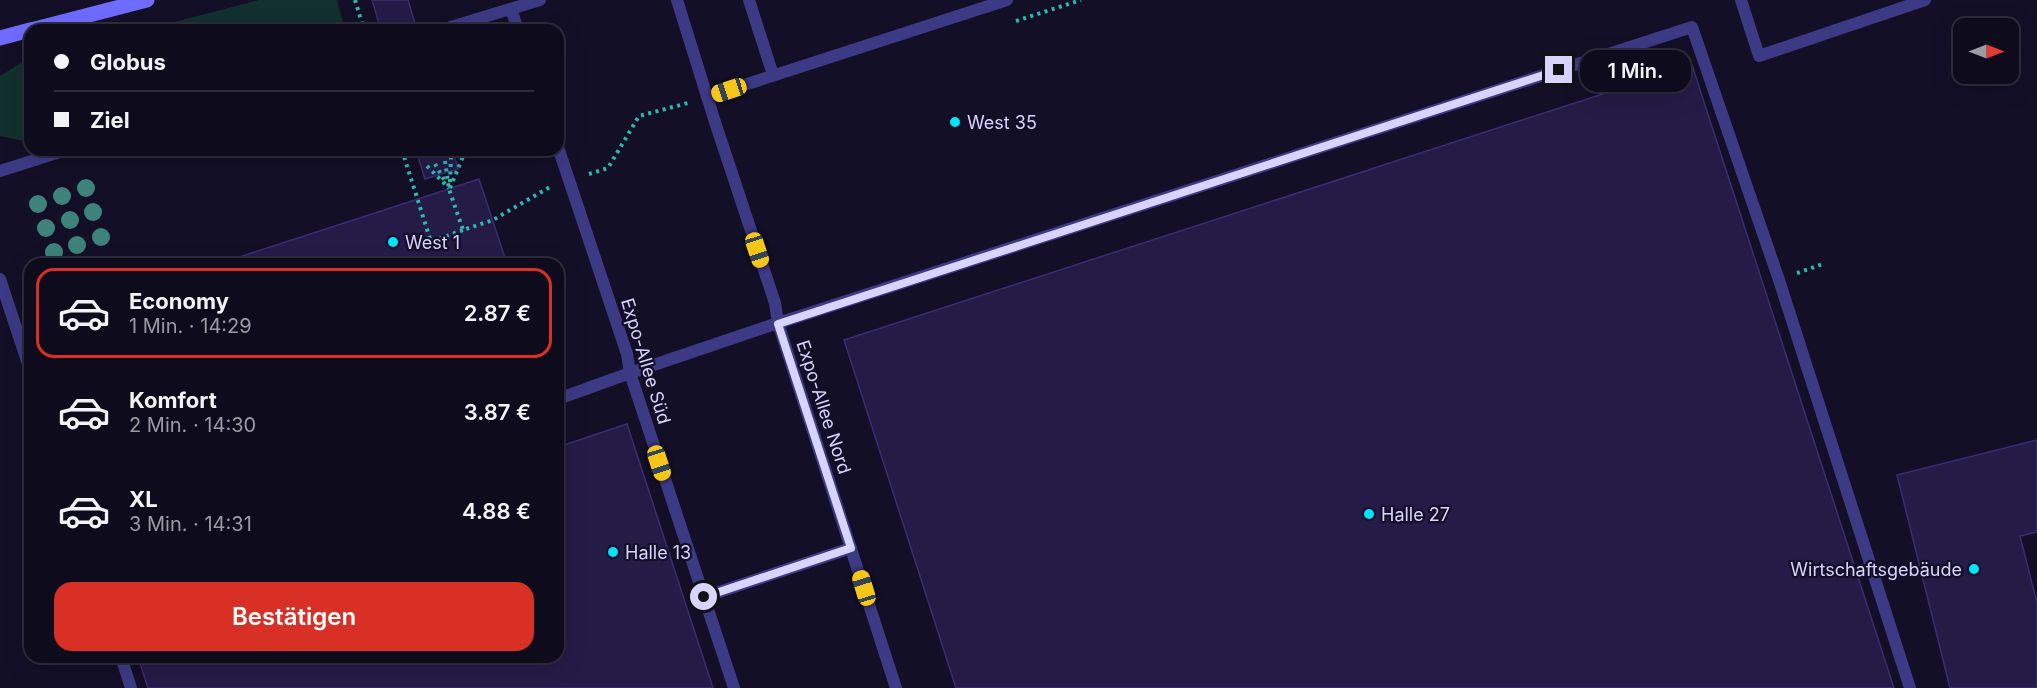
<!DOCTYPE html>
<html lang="de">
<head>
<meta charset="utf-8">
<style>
	:root { --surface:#0e0b1c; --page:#1c1929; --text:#f1f3f6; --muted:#9b9ba3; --line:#2e2b3b; --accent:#d93025 }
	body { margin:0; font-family:Inter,sans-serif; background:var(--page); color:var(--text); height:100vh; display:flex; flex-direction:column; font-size:22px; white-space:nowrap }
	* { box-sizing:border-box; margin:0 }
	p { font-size:20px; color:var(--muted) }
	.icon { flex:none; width:33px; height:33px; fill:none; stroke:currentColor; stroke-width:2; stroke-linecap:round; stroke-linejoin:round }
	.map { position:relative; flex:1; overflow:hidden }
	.panel { position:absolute; left:24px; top:258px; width:540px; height:405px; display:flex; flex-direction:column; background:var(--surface); border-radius:18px; box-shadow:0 6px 24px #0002,0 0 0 2px var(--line) }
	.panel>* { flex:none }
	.hud { position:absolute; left:24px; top:24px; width:540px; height:132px; border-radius:18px; box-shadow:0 6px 24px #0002,0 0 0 2px var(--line); display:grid; align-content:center; height:132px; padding:0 30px; background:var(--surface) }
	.needle { width:39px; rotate:90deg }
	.fabs { position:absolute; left:1953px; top:18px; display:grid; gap:12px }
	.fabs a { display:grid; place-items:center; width:66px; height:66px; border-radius:12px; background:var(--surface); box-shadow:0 6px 24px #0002,0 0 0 2px var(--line); font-size:30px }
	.end { position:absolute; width:27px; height:27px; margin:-14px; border:8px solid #d9d4ff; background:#111; box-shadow:0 0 0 3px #111 }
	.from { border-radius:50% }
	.bubble { position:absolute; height:42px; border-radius:18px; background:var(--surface); box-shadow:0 6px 24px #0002,0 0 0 2px var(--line); font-size:20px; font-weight:600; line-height:42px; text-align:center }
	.car { position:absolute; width:18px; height:36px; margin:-18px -9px; border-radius:8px; box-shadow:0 0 4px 2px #0007; background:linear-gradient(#f5c518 24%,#345 0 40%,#f5c518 0 76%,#345 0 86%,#f5c518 0) }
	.hud b { display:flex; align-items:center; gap:21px; height:57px; font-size:22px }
	.hud b+b { border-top:2px solid var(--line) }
	.hud i { width:15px; height:15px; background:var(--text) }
	ul { padding:10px 0 0; list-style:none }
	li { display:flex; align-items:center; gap:18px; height:90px; margin:0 12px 9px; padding:0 18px; border:3px solid transparent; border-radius:18px }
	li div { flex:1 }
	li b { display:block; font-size:22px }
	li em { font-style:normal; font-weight:600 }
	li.selected { border-color:var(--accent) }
	li>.icon { width:54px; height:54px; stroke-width:1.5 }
	.primary-button { display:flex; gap:12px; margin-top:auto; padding:12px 30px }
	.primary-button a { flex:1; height:69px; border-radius:18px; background:var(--accent); color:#fff; font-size:24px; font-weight:600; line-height:69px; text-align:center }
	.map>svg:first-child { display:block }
</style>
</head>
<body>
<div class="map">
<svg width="2037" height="688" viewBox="0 0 2037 688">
	<rect width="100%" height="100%" fill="#130f26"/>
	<path fill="#12302f" d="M259,0H337L345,30H144Z
		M30,60V141L28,142L0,136V76L19,64Z"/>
	<path fill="#241b47" stroke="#3b2d73" stroke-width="1.5" d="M372,0H408L417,30H381Z
		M1692,65L1894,688H956L844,340Z
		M416,150H453L458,169L425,179Z
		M479,179L507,264H218L418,199Z
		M627,424L713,688H148L138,657H558V447Z
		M2037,440V532L2020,536L2037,603V688H1950L1897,475Z"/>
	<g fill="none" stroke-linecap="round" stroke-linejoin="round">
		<path stroke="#2fb8b0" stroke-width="4" stroke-dasharray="3 4.5" stroke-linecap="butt" d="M355,0L364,30
			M1016,21L1081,0
			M402,150L431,242L463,230
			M445,161L449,189L463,230L493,220L550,187
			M435,164L446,183
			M427,166L449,188
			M589,174L608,168L639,116L688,103
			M450,182L451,158
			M450,188L464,154L463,150
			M1797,273L1823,264"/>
		<path stroke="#3d3a85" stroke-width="12" d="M677,0L714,119L775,303L778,323L896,688
			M749,0L773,75
			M1741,0L1759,56L1925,0
			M511,9L518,30
			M441,30L540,0
			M707,97L1007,0
			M558,147L627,354L630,373L734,688
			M0,171L66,150
			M0,279L30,370
			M558,399L630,373L766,327L1692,27L1779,280L1910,688
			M704,597L851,548
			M121,657L131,688"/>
		<path stroke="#6f6bff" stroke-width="15" d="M31,30L147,0
			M0,38L30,30"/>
	</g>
	<g fill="#3d827b">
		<circle cx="86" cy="188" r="9"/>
		<circle cx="62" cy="196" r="9"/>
		<circle cx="38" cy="204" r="9"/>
		<circle cx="93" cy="212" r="9"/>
		<circle cx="70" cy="220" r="9"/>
		<circle cx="46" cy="228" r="9"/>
		<circle cx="101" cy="237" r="9"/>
		<circle cx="77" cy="245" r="9"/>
		<circle cx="54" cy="252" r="9"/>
	</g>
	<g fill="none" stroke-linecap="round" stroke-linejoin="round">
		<path stroke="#d9d4ff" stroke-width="8" d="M704,597L851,548L778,324L1559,70"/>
	</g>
	<g fill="#00e5ff" stroke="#130f26" stroke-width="2">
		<circle cx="955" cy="122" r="6"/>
		<circle cx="393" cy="242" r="6"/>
		<circle cx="1369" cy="514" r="6"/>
		<circle cx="613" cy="552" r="6"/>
		<circle cx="1974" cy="569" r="6"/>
	</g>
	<g text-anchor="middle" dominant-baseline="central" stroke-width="4.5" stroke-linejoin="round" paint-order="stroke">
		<g font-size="18" fill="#d9d4ff" stroke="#130f26" text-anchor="start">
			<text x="967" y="122">West 35</text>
			<text x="405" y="242">West 1</text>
			<text x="1381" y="514">Halle 27</text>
			<text x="625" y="552">Halle 13</text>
			<text x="1962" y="569" text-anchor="end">Wirtschaftsgebäude</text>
		</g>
		<g font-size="18" fill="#d9d4ff" stroke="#130f26">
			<text transform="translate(646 361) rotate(73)">Expo-Allee Süd</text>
			<text transform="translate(824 407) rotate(72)">Expo-Allee Nord</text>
		</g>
	</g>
</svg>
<div class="fabs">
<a><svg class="needle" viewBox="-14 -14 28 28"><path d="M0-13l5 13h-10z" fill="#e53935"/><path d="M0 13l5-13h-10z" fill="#9b9ba3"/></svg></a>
</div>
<i class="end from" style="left:704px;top:597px"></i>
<i class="end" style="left:1559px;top:70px"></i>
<div class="bubble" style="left:1580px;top:50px;width:111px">1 Min.</div>
<i class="car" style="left:729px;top:90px;rotate:252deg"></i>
<i class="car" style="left:757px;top:250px;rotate:162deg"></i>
<i class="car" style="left:659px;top:463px;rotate:162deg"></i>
<i class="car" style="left:864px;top:588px;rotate:343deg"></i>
<div class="hud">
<b><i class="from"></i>Globus</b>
<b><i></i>Ziel</b>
</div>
<section class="panel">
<ul>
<li class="selected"><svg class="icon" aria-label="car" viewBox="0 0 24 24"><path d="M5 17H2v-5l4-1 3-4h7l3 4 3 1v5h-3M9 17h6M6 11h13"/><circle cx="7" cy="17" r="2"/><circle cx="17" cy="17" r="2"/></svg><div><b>Economy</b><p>1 Min. · 14:29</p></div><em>2.87 €</em></li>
<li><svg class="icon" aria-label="car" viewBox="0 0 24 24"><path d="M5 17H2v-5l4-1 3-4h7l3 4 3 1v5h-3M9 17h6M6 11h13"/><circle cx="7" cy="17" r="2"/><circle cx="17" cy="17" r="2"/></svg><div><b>Komfort</b><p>2 Min. · 14:30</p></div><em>3.87 €</em></li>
<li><svg class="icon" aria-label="car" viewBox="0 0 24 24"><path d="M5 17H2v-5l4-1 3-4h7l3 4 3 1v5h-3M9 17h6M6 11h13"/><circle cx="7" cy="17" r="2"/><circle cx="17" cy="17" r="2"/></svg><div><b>XL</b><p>3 Min. · 14:31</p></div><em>4.88 €</em></li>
</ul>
<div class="primary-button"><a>Bestätigen</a></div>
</section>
</div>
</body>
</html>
